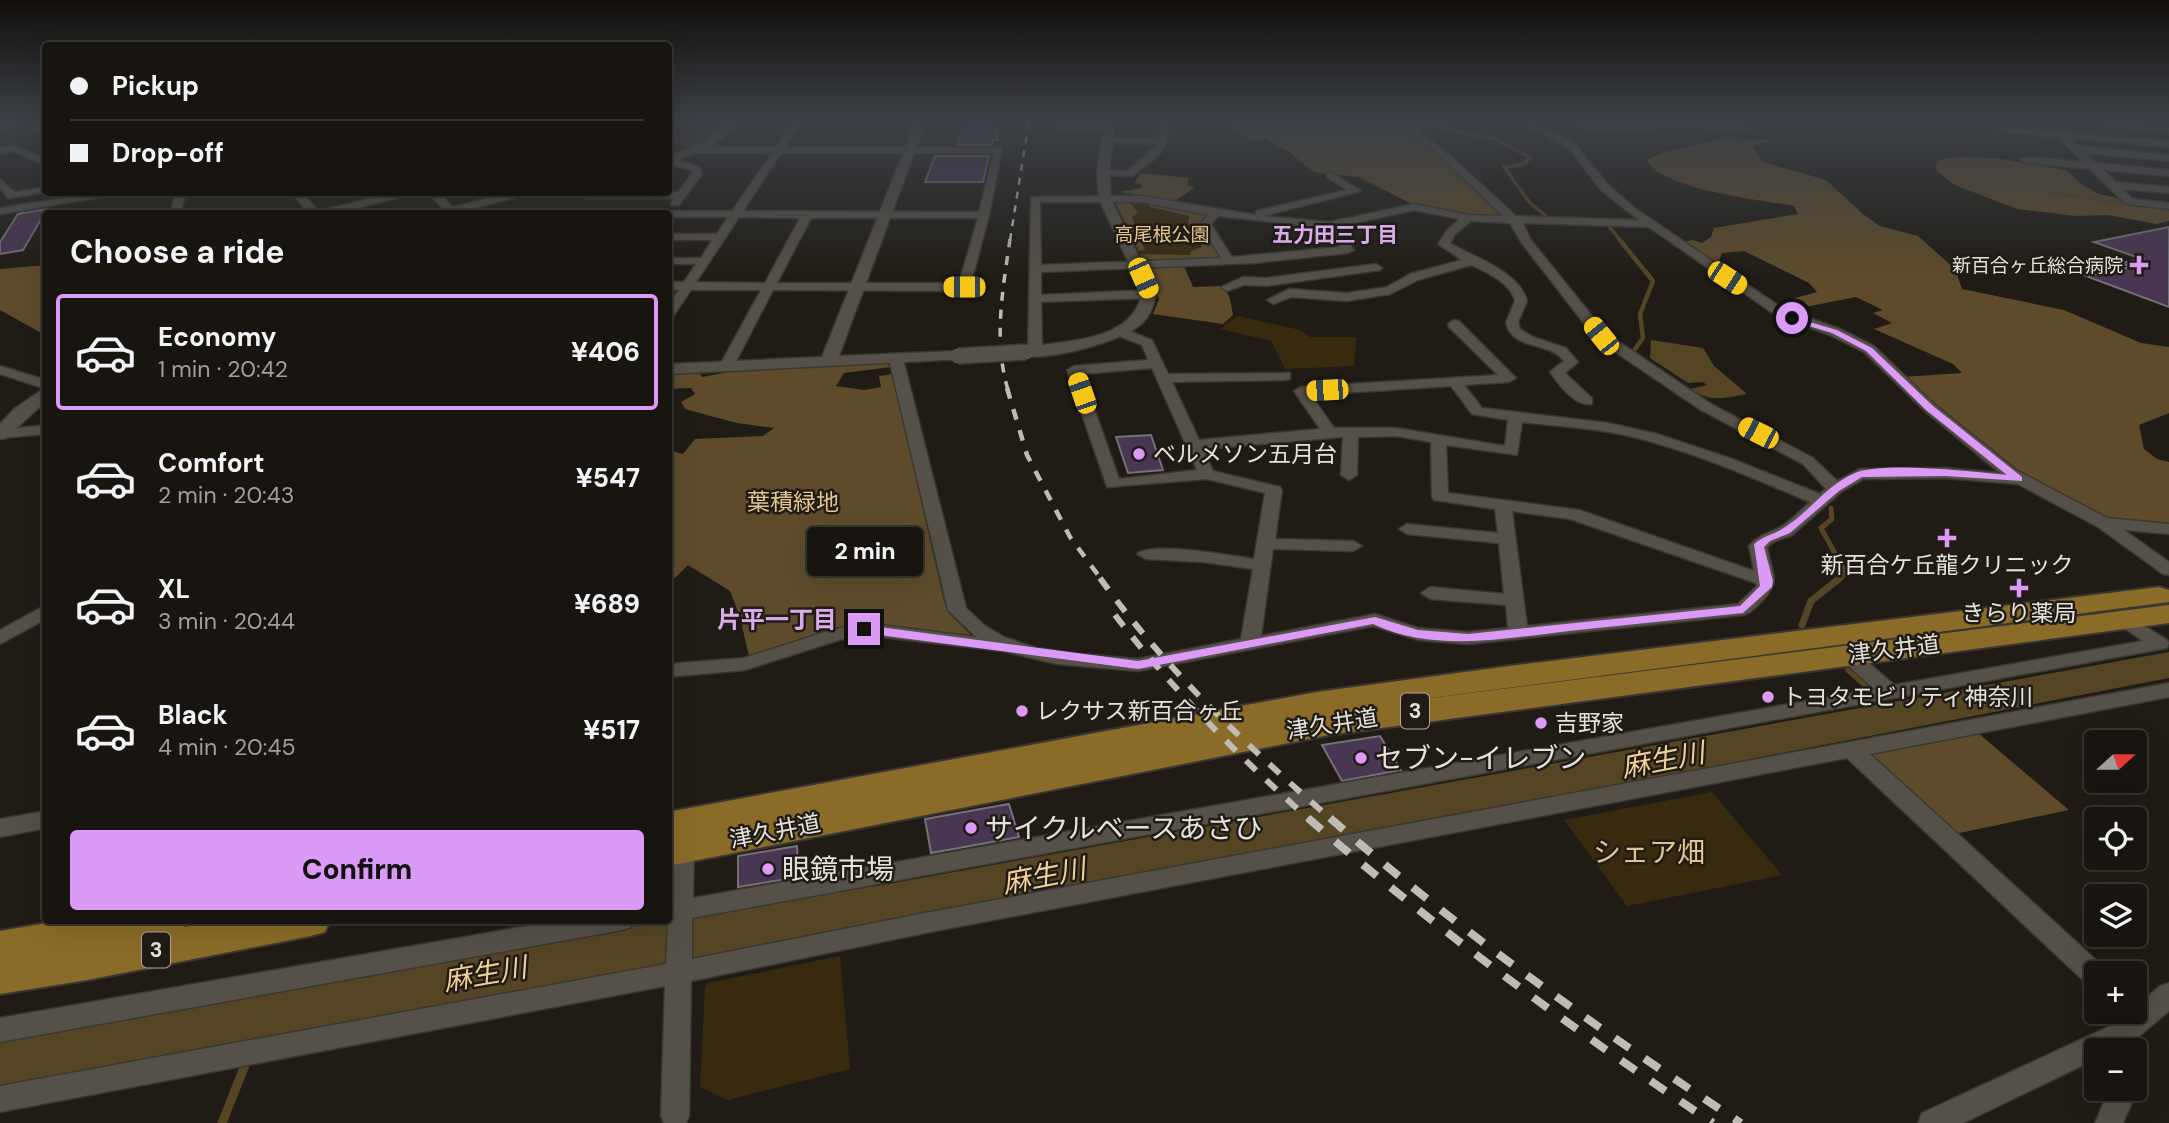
<!DOCTYPE html>
<html lang="en">
<head>
<meta charset="utf-8">
<style>
	:root { --surface:#181510; --page:#25221e; --text:#f1f3f6; --muted:#9f9f9f; --line:#363430; --accent:#da9af6 }
	body { margin:0; font-family:"DM Sans","Noto Sans JP",sans-serif; background:var(--page); color:var(--text); height:100vh; display:flex; flex-direction:column; font-size:26px; white-space:nowrap }
	* { box-sizing:border-box; margin:0 }
	p { font-size:23px; color:var(--muted) }
	.icon { flex:none; width:38px; height:38px; fill:none; stroke:currentColor; stroke-width:2; stroke-linecap:round; stroke-linejoin:round }
	.map { position:relative; flex:1; overflow:hidden }
	.drawer { position:absolute; left:42px; top:210px; width:630px; height:714px; display:flex; flex-direction:column; background:var(--surface); border-radius:7px; box-shadow:0 7px 28px #0002,0 0 0 2px var(--line) }
	.drawer>* { flex:none }
	.top-card { position:absolute; left:42px; top:42px; width:630px; height:154px; border-radius:7px; box-shadow:0 7px 28px #0002,0 0 0 2px var(--line); display:grid; align-content:center; height:154px; padding:0 28px; background:var(--surface) }
	.needle { width:46px; rotate:69deg }
	.fabs { position:absolute; left:2084px; top:730px; display:grid; gap:14px }
	.fabs a { display:grid; place-items:center; width:63px; height:63px; border-radius:7px; background:var(--surface); box-shadow:0 7px 28px #0002,0 0 0 2px var(--line); font-size:35px }
	.end { position:absolute; width:32px; height:32px; margin:-16px; border:9px solid #da9af6; background:#111; box-shadow:0 0 0 4px #111 }
	.from { border-radius:50% }
	.bubble { position:absolute; height:49px; border-radius:7px; background:var(--surface); box-shadow:0 7px 28px #0002,0 0 0 2px var(--line); font-size:23px; font-weight:800; line-height:49px; text-align:center }
	.car { position:absolute; width:21px; height:42px; margin:-21px -10px; border-radius:9px; box-shadow:0 0 5px 2px #0007; background:linear-gradient(#f5c518 24%,#345 0 40%,#f5c518 0 76%,#345 0 86%,#f5c518 0) }
	.top-card b { display:flex; align-items:center; gap:24px; height:66px; font-size:26px }
	.top-card b+b { border-top:2px solid var(--line) }
	.top-card i { width:18px; height:18px; background:var(--text) }
	ul { padding:0; list-style:none }
	li { display:flex; align-items:center; gap:21px; height:116px; margin:0 14px 10px; padding:0 14px; border:4px solid transparent; border-radius:7px }
	li div { flex:1 }
	li b { display:block; font-size:26px }
	li em { font-style:normal; font-weight:800 }
	li.on { border-color:var(--accent) }
	li>.icon { width:63px; height:63px; stroke-width:1.5 }
	h2 { padding:0 28px; font-size:32px; line-height:84px }
	.button { display:flex; gap:14px; margin-top:auto; padding:14px 28px }
	.button a { flex:1; height:80px; border-radius:7px; background:var(--accent); color:#111; font-size:28px; font-weight:800; line-height:80px; text-align:center }
	.map>svg:first-child { display:block }
</style>
</head>
<body>
<div class="map">
<svg width="2169" height="1123" viewBox="0 0 2169 1123">
	<rect width="100%" height="100%" fill="#201c15"/>
	<path fill="#372a0f" d="M669,121H728L709,139L669,156Z
		M1141,201L1206,215L1199,227L1220,257L1143,261L1115,202Z
		M1238,316L1300,330L1310,337H1356L1354,366L1285,369L1271,341L1220,329Z
		M1712,792L1782,875L1627,906L1564,820Z
		M840,956L850,1069L728,1100L700,1087L705,987L708,983Z"/>
	<path fill="#5d4b2b" d="M1220,121H1408L1439,154L1518,220L1469,216L1414,205L1359,177L1314,172L1289,152L1265,138L1253,140Z
		M1562,121H1737L1756,132C1727,130 1697,127 1669,128C1634,129 1594,138 1562,121Z
		M1721,139L1775,140L1752,146L1763,162L1826,180L1863,214L1880,226L1918,236L1955,269L1962,289L2064,310L2141,343L2169,347V413L2139,425L2144,449L2157,459L2169,462V526L2111,520L2015,473L1902,377L1962,373L1953,364L1874,329L1892,323L1873,313L1883,310L1856,297L1800,308L1788,300L1817,292L1809,283L1744,251L1722,253L1718,264L1712,265L1683,242L1693,240L1702,243L1711,237L1714,228L1798,214L1794,206C1762,200 1662,190 1647,160L1661,153Z
		M1958,157L1996,158L2066,170L2081,184L2099,194L2169,210V221L2157,224L2108,215L2077,216L2017,209L1955,185L1937,171L1935,165L1938,160Z
		M1141,173L1189,178L1187,185L1194,188L1174,201L1119,192L1141,188V184L1134,183Z
		M1128,200L1138,213L1132,217L1145,250L1139,251L1115,202Z
		M1147,203L1206,215L1199,227L1220,257L1143,261L1140,254L1190,255L1191,251L1202,247L1188,221L1190,216L1150,207Z
		M45,265H46L45,335L0,310V269Z
		M1184,266L1193,287L1224,286L1230,299L1233,315L1223,324L1153,314L1159,299L1148,269Z
		M885,362L891,367L844,373L836,386L864,390L881,387L879,376L892,374L944,601L949,613L970,634L966,639L884,625H864L749,656L740,617L730,591L688,565L669,584V450L683,454L695,439L763,436L774,428L737,423L685,409L681,402L695,394L691,388L669,389V373L699,372L702,377L740,370Z
		M1978,733L2069,810L1955,834L1870,754Z"/>
	<path fill="#564525" d="M1651,340L1703,348L1714,366L1747,394C1723,398 1711,403 1690,389L1707,385L1703,382L1688,383L1650,358Z"/>
	<g fill="none" stroke-linecap="round" stroke-linejoin="round">
		<path stroke="#564525" stroke-width="3.5" d="M1434,121L1450,130L1495,139L1531,158L1521,165L1504,167L1530,203L1550,219
			M2054,193L2132,204
			M1607,224L1620,240"/>
		<path stroke="#564525" stroke-width="4.5" d="M1619,239L1653,281L1640,314L1643,338L1635,349"/>
		<path stroke="#564525" stroke-width="5" d="M1831,508L1832,519L1821,528L1844,570V575L1837,579"/>
		<path stroke="#564525" stroke-width="7" d="M1802,625L1811,601L1840,578
			M1849,670L1869,688
			M1888,706L1898,715"/>
		<path stroke="#564525" stroke-width="9" d="M252,1046L263,1017
			M222,1123L247,1060"/>
		<path fill="#564525" fill-rule="evenodd" d="M2169,652V678L888,926L434,1006L0,1092V1038L434,958L888,884Z"/>
	</g>
	<path fill="#493652" stroke="#767079" stroke-width="2" d="M966,121H994L998,140H993L992,145H957Z
		M935,156H989L983,182H925Z
		M47,209L23,250L0,254V242L18,214Z
		M2169,227V307L2086,276L2132,267L2121,263L2142,259L2094,242Z
		M1151,435L1163,470L1128,473L1116,437Z
		M1380,736L1401,770L1342,781L1322,745Z
		M1009,804L1019,837L931,853L925,819Z
		M797,846L799,877L738,887V856Z"/>
	<g fill="none" stroke-linecap="round" stroke-linejoin="round">
		<g stroke="#3a3733" stroke-width="3">
			<path id="minor" d="M42,121H46V128L41,133H35L34,131Z
				M793,121H802L785,147L1002,148L989,215L970,287L964,291L773,290L733,367L726,371L721,370L719,367L761,290H691L672,318L668,319V305L679,290H668V282H684L696,264H668V258H701L712,240H668V234H717L728,217H668V214H663L668,211H732L772,153H698L693,150L698,147H776ZM781,153H994L979,212L743,211ZM739,217L800,218L765,283L696,282ZM811,218H978L959,283H777Z
				M1056,121H1064V124L1108,125L1112,128L1108,131L1060,130L1056,127Z
				M1159,121H1167C1171,154 1156,157 1132,176L1100,175V171L1103,170L1127,171L1159,144L1107,143L1104,142V138H1160Z
				M1390,121L1446,122V126L1443,127H1418L1424,136L1445,151L1516,216L1639,220L1601,190L1568,147L1519,121H1530L1574,143L1609,186L1636,209L1782,308L1840,329L1874,346L1935,405L2016,470L2107,518L2169,524V534L2124,530L2169,562V575L2163,574L2098,527L2018,484L1945,478L1863,479L1841,492L1792,535L1773,542L1767,547C1772,575 1782,581 1761,602C1755,608 1751,613 1743,615L1468,644L1418,640L1373,626L1138,671L1057,664L1003,651L864,635L839,640L745,670L668,677V664L744,658L828,631L864,623L976,637L948,610L889,359L896,355L903,359L966,608L984,625L1004,637L1036,648L1078,654L1138,659L1241,639L1253,569L1203,562L1146,559L1137,554C1150,541 1234,556 1254,559L1265,493L1207,479L1107,487L1067,370L1074,366L1148,360L1142,345L1114,334V328L1119,327L1152,340L1168,374L1290,373V379L1285,380L1172,382L1199,440L1320,429L1294,391L1301,387L1498,375L1449,327L1448,324L1454,320L1459,321L1516,378L1509,382L1464,385L1482,408L1608,423L1657,434L1732,459L1820,494L1826,489L1803,464L1701,410L1596,339L1521,242L1510,223L1471,221L1455,234L1450,243C1475,258 1519,271 1527,301L1518,322L1520,329L1533,337L1566,348L1578,362L1565,373L1592,398V404C1575,407 1559,385 1550,372L1564,361C1550,341 1511,351 1506,322L1515,301C1510,282 1488,273 1471,265L1418,280L1390,294L1347,301L1291,297L1273,304L1267,300L1289,289L1347,293L1387,287L1410,274L1462,260L1438,244L1447,230L1460,219L1414,210L1337,227L1354,250L1348,253L1254,263L1041,272V295L1149,290L1155,294L1149,298L1041,302L1042,351L1035,355L1028,351L1031,197L1142,196L1256,215V211L1347,190L1327,177V173L1330,172L1361,191L1263,216L1330,222L1414,204L1469,215L1503,216L1439,155L1417,140L1409,126ZM1040,202H1142L1208,215L1200,224L1221,258L1041,265ZM1218,216L1327,228L1340,247L1232,257L1211,224ZM1523,223L1649,227L1774,314L1830,335L1864,352L1925,411L2000,473L1945,468L1860,469L1837,481L1813,458L1711,404L1606,333L1530,239ZM1152,368L1197,470L1119,479L1082,374ZM1451,386L1472,414L1508,420L1505,446L1396,428H1334L1311,395ZM1522,422C1558,426 1594,428 1629,436C1692,451 1751,477 1810,502C1801,510 1790,522 1779,528C1767,534 1758,535 1749,546L1754,571L1579,510L1448,493L1446,445L1517,455ZM1396,436L1431,442L1432,497L1434,500L1495,509L1498,533L1407,524L1399,529L1407,534L1499,543L1504,594L1430,587L1421,593L1430,599L1506,605L1508,628L1468,632L1418,628L1375,614L1261,636L1273,549L1353,551L1362,546L1353,541L1275,539L1282,490L1280,487L1213,471L1203,449L1343,437L1341,475L1349,480L1357,475L1358,437ZM1512,511L1570,519L1756,583L1757,586L1738,604L1527,626Z
				M2057,121H2096L2169,127V133Z
				M1999,127L2053,131L2057,128L2063,132L2169,141V147L2069,138L2078,146L2169,155V161L2085,153L2096,163L2169,170V176L2103,170L2116,182L2169,187V193L2122,189L2133,199L2169,203V209L2126,204L2090,169L2023,162L2021,160L2026,157L2084,162L2058,137L2002,132L1998,129Z
				M14,145L46,159V166L13,151L0,154V148Z
				M669,158L698,166L702,174L679,205H671L673,198H587L579,192H678L692,174L691,170L668,164Z
				M0,179L14,192L46,187V192H48L8,198L0,188Z
				M104,192H133L0,214V208Z
				M176,192H186L180,214H170Z
				M291,192H302L318,211L399,192H420L333,214H309Z
				M427,192H438L459,214H448Z
				M1376,264L1382,268L1380,270L1267,286L1244,285L1227,291L1221,287L1243,277L1267,278Z
				M0,366L46,380V389L0,374Z
				M46,425V434L0,438V430Z
				M46,605V619L0,644V630Z
				M2124,613L2167,640L2169,643L2167,648L692,918V959L925,913L2169,683V697L1870,754L2105,968L2107,973H2096V987L2087,984L1847,758L925,933L691,981L689,1116L686,1123H664L661,1116L665,986L0,1112V1086L666,964L668,922L663,920H668L670,849L674,843L682,840L690,843L694,849L693,898L1874,689L1841,659L1838,655L1841,651H1855L1894,685L2143,641L2117,623L2115,619L2117,615Z
				M46,811V828L0,837V819Z
				M561,920H634L631,927L622,930L0,1042V1018Z
				M2169,983V1011L2138,1037L2147,1050L2143,1059L2135,1062V1050H2096V1059L1963,1123H1918L1922,1113L2108,1027L2135,1012V1008L2160,986Z
				M2135,1081L2138,1088L2123,1123H2095L2110,1088H2135Z"/>
		</g>
		<g stroke="#3a3733" stroke-width="3">
			<path id="tertiary" d="M727,121H738L714,145L668,164V157L706,141Z
				M916,121H926L839,356L958,351L964,353L966,356L964,359L668,374V364L822,357Z
				M1105,121H1115L1109,173L1111,199L1156,292C1154,305 1151,316 1140,325C1120,342 1046,362 1020,355L1018,352L1020,349C1061,339 1133,345 1142,292L1099,199L1097,173Z
				M512,192H536L452,214H427Z
				M46,387V401L6,438L0,439V424L14,409Z"/>
		</g>
		<g stroke="#3a3733" stroke-width="4">
			<path id="secondary" d="M28,121L26,124L0,130V122Z"/>
		</g>
		<g stroke="#3a3733" stroke-width="4">
			<path id="primary" d="M2159,587L2169,590V602L1384,704L2169,605V623L1329,735L668,866V812L1317,692L1517,665Z
				M65,920H187L184,927L221,920H330L325,932L311,936L87,980L0,994V931Z"/>
		</g>
		<use href="#minor" fill="#555048" fill-rule="evenodd"/>
		<use href="#tertiary" fill="#555048" fill-rule="evenodd"/>
		<use href="#secondary" fill="#555048" fill-rule="evenodd"/>
		<use href="#primary" fill="#8a6c28" fill-rule="evenodd"/>
		<path stroke="#bfbcb6" stroke-width="2.5" stroke-dasharray="7 7" stroke-linecap="butt" d="M1010,240L1029,121"/>
		<path stroke="#bfbcb6" stroke-width="3.5" stroke-dasharray="9 9" stroke-linecap="butt" d="M1008,390C993,340 1003,289 1010,239"/>
		<path stroke="#bfbcb6" stroke-width="4.5" stroke-dasharray="11 11" stroke-linecap="butt" d="M1007,388L1027,455L1070,537L1101,579"/>
		<path stroke="#bfbcb6" stroke-width="6" stroke-dasharray="14 14" stroke-linecap="butt" d="M1100,578C1165,669 1247,746 1332,820
			M1115,615C1173,690 1239,757 1310,820"/>
		<path stroke="#bfbcb6" stroke-width="8" stroke-dasharray="18 18" stroke-linecap="butt" d="M1308,818C1436,929 1572,1029 1713,1123
			M1330,818C1458,930 1599,1030 1741,1123"/>
		<g stroke="#3a3733" stroke-width="18" stroke-linecap="butt">
			<path id="tertiary-bridge" d="M958,356L1026,352"/>
		</g>
		<use href="#tertiary-bridge" stroke="#555048" stroke-width="15"/>
	</g>
	<linearGradient id="sky" x2="0" y2="1"><stop stop-color="#120f0c"/><stop offset="0.43" stop-color="#3c4046"/><stop offset="1" stop-color="#3c4046" stop-opacity="0"/></linearGradient>
	<rect width="2169" height="279" fill="url(#sky)"/>
	<path fill="#da9af6" d="M1789,316L1837,330L1872,348L1933,406L2022,477V481L1945,476L1862,477L1839,491L1790,533L1770,541L1764,547L1773,581L1772,587L1743,613C1688,619 1633,624 1578,630C1512,637 1436,654 1373,624L1138,669L864,633L858,629L864,625L1138,661L1375,617L1418,630L1468,634L1740,606L1760,586L1754,544C1763,536 1772,535 1782,529C1809,513 1826,485 1855,473C1883,461 1974,472 2007,475L1926,410L1866,351L1832,333L1789,320Z"/>
	<g fill="#da9af6" stroke="#201c15" stroke-width="2.5">
		<path d="M2135.5 254.5h7v7h7v7h-7v7h-7v-7h-7v-7h7z"/>
		<circle cx="1139" cy="454" r="7"/>
		<path d="M1943.5 527.5h7v7h7v7h-7v7h-7v-7h-7v-7h7z"/>
		<path d="M2015.5 577.5h7v7h7v7h-7v7h-7v-7h-7v-7h7z"/>
		<circle cx="1768" cy="697" r="7"/>
		<circle cx="1022" cy="711" r="7"/>
		<circle cx="1541" cy="723" r="7"/>
		<circle cx="1361" cy="758" r="7"/>
		<circle cx="971" cy="828" r="7"/>
		<circle cx="768" cy="869" r="7"/>
	</g>
	<g text-anchor="middle" dominant-baseline="central" stroke-width="5" stroke-linejoin="round" paint-order="stroke">
		<g font-size="19" fill="#e4c48b" stroke="#201c15">
			<text x="1162" y="234">高尾根公園</text>
		</g>
		<g font-size="19" fill="#e5e2dd" stroke="#201c15" text-anchor="end">
			<text x="2123" y="265">新百合ヶ丘総合病院</text>
		</g>
		<g font-size="21" font-weight="bold" fill="#d8acec" stroke="#201c15">
			<text x="1335" y="235">五力田三丁目</text>
		</g>
		<g fill="#201c15" stroke="#aaa7a1" stroke-width="2">
			<rect x="1401" y="693.5" width="28" height="35" rx="5"/>
			<rect x="142" y="932.5" width="28" height="35" rx="5"/>
		</g>
		<g font-size="21" font-weight="bold" fill="#e5e2dd">
			<text x="1415" y="711">3</text>
			<text x="156" y="950">3</text>
		</g>
		<g font-size="23" fill="#e5e2dd" stroke="#201c15" text-anchor="start">
			<text x="1153" y="454">ベルメソン五月台</text>
			<text x="1947" y="565" text-anchor="middle">新百合ケ丘龍クリニック</text>
			<text x="2019" y="613" text-anchor="middle">きらり薬局</text>
			<text x="1782" y="697">トヨタモビリティ神奈川</text>
			<text x="1036" y="711">レクサス新百合ヶ丘</text>
			<text x="1555" y="723">吉野家</text>
		</g>
		<g font-size="23" fill="#e4c48b" stroke="#201c15">
			<text x="793" y="502">葉積緑地</text>
		</g>
		<g font-size="23" fill="#e5e2dd" stroke="#201c15">
			<text transform="translate(1894 649) rotate(-7)">津久井道</text>
			<text transform="translate(1332 724) rotate(-9)">津久井道</text>
			<text transform="translate(775 831) rotate(-11)">津久井道</text>
		</g>
		<g font-size="24" font-weight="bold" fill="#d8acec" stroke="#201c15">
			<text x="777" y="619">片平一丁目</text>
		</g>
		<g font-size="28" fill="#e5e2dd" stroke="#201c15" text-anchor="start">
			<text x="1375" y="758">セブン-イレブン</text>
			<text x="985" y="828">サイクルベースあさひ</text>
			<text x="782" y="869">眼鏡市場</text>
		</g>
		<g font-size="28" font-style="italic" fill="#f0d096" stroke="#201c15">
			<text transform="translate(1663 760) rotate(-11)">麻生川</text>
			<text transform="translate(1044 876) rotate(-11)">麻生川</text>
			<text transform="translate(485 974) rotate(-10)">麻生川</text>
		</g>
		<g font-size="28" fill="#e4c48b" stroke="#201c15">
			<text x="1649" y="852">シェア畑</text>
		</g>
	</g>
</svg>
<div class="fabs">
<a><svg class="needle" viewBox="-14 -14 28 28"><path d="M0-13l5 13h-10z" fill="#e53935"/><path d="M0 13l5-13h-10z" fill="#9f9f9f"/></svg></a>
<a><svg class="icon" aria-label="locate" viewBox="0 0 24 24"><circle cx="12" cy="12" r="6"/><path d="M12 2v4M12 18v4M2 12h4M18 12h4"/></svg></a>
<a><svg class="icon" aria-label="layers" viewBox="0 0 24 24"><path d="M12 4l9 5-9 5-9-5zM3 14l9 5 9-5"/></svg></a>
<a>+</a>
<a>−</a>
</div>
<i class="end from" style="left:1792px;top:318px"></i>
<i class="end" style="left:864px;top:629px"></i>
<div class="bubble" style="left:807px;top:527px;width:116px">2 min</div>
<i class="car" style="left:1143px;top:278px;rotate:156deg"></i>
<i class="car" style="left:1727px;top:278px;rotate:123deg"></i>
<i class="car" style="left:964px;top:287px;rotate:270deg"></i>
<i class="car" style="left:1601px;top:336px;rotate:321deg"></i>
<i class="car" style="left:1327px;top:390px;rotate:267deg"></i>
<i class="car" style="left:1082px;top:393px;rotate:341deg"></i>
<i class="car" style="left:1758px;top:433px;rotate:297deg"></i>
<div class="top-card">
<b><i class="from"></i>Pickup</b>
<b><i></i>Drop-off</b>
</div>
<section class="drawer">
<h2>Choose a ride</h2>
<ul>
<li class="on"><svg class="icon" aria-label="car" viewBox="0 0 24 24"><path d="M5 17H2v-5l4-1 3-4h7l3 4 3 1v5h-3M9 17h6M6 11h13"/><circle cx="7" cy="17" r="2"/><circle cx="17" cy="17" r="2"/></svg><div><b>Economy</b><p>1 min · 20:42</p></div><em>¥406</em></li>
<li><svg class="icon" aria-label="car" viewBox="0 0 24 24"><path d="M5 17H2v-5l4-1 3-4h7l3 4 3 1v5h-3M9 17h6M6 11h13"/><circle cx="7" cy="17" r="2"/><circle cx="17" cy="17" r="2"/></svg><div><b>Comfort</b><p>2 min · 20:43</p></div><em>¥547</em></li>
<li><svg class="icon" aria-label="car" viewBox="0 0 24 24"><path d="M5 17H2v-5l4-1 3-4h7l3 4 3 1v5h-3M9 17h6M6 11h13"/><circle cx="7" cy="17" r="2"/><circle cx="17" cy="17" r="2"/></svg><div><b>XL</b><p>3 min · 20:44</p></div><em>¥689</em></li>
<li><svg class="icon" aria-label="car" viewBox="0 0 24 24"><path d="M5 17H2v-5l4-1 3-4h7l3 4 3 1v5h-3M9 17h6M6 11h13"/><circle cx="7" cy="17" r="2"/><circle cx="17" cy="17" r="2"/></svg><div><b>Black</b><p>4 min · 20:45</p></div><em>¥517</em></li>
</ul>
<div class="button"><a>Confirm</a></div>
</section>
</div>
</body>
</html>
